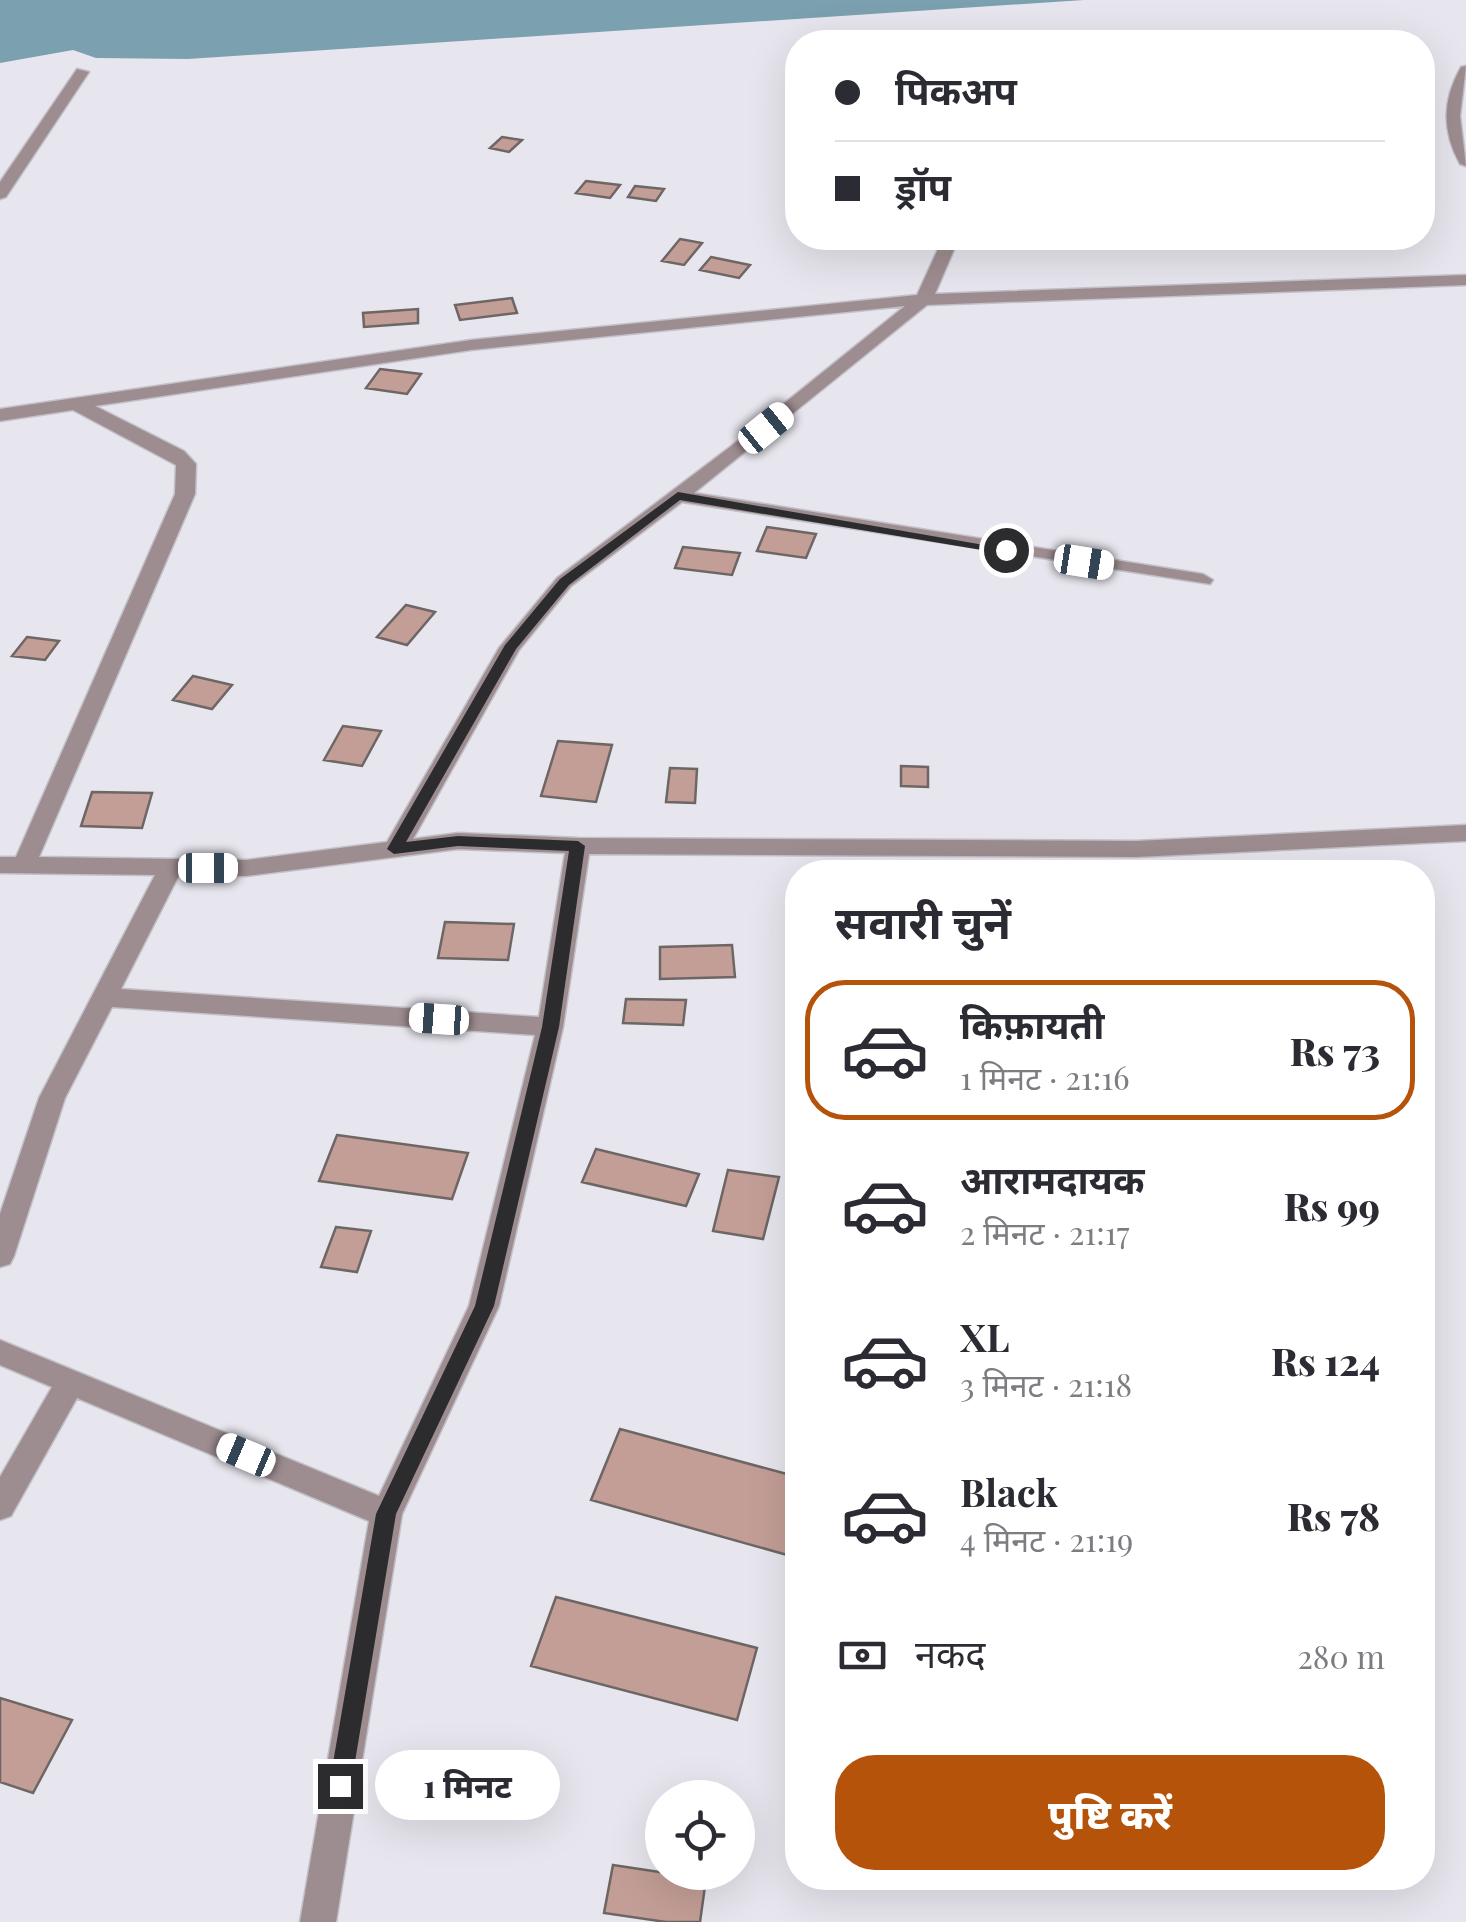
<!DOCTYPE html>
<html lang="hi">
<head>
<meta charset="utf-8">
<style>
	:root { --surface:#fff; --page:#f2f2f3; --text:#2b2b33; --muted:#7c7c81; --line:#e1e1e2; --accent:#b45309 }
	body { margin:0; font-family:"Playfair Display","Noto Sans Devanagari",serif; background:var(--page); color:var(--text); height:100vh; display:flex; flex-direction:column; font-size:38px; white-space:nowrap }
	* { box-sizing:border-box; margin:0 }
	p { font-size:32px; color:var(--muted) }
	.icon { flex:none; width:55px; height:55px; fill:none; stroke:currentColor; stroke-width:2; stroke-linecap:round; stroke-linejoin:round }
	.map { position:relative; flex:1; overflow:hidden }
	.sheet { position:absolute; left:785px; top:860px; width:650px; height:1030px; display:flex; flex-direction:column; background:var(--surface); border-radius:40px; box-shadow:0 10px 40px #0002 }
	.sheet>* { flex:none }
	.banner { position:absolute; left:785px; top:30px; width:650px; height:220px; border-radius:40px; box-shadow:0 10px 40px #0002; display:grid; align-content:center; height:220px; padding:0 50px; background:var(--surface) }
	.controls { position:absolute; left:645px; top:1780px; display:grid; gap:20px }
	.controls a { display:grid; place-items:center; width:110px; height:110px; border-radius:50%; background:var(--surface); box-shadow:0 10px 40px #0002; font-size:50px }
	.end { position:absolute; width:45px; height:45px; margin:-22px; border:12px solid #2c2c2f; background:#fff; box-shadow:0 0 0 5px #fff }
	.from { border-radius:50% }
	.bubble { position:absolute; height:70px; border-radius:35px; background:var(--surface); box-shadow:0 10px 40px #0002; font-size:32px; font-weight:800; line-height:70px; text-align:center }
	.car { position:absolute; width:30px; height:60px; margin:-30px -15px; border-radius:12px; box-shadow:0 0 8px 2px #0007; background:linear-gradient(#fff 24%,#345 0 40%,#fff 0 76%,#345 0 86%,#fff 0) }
	.banner b { display:flex; align-items:center; gap:35px; height:95px; font-size:38px }
	.banner b+b { border-top:2px solid var(--line) }
	.banner i { width:25px; height:25px; background:var(--text) }
	ul { padding:0; list-style:none }
	li { display:flex; align-items:center; gap:30px; height:140px; margin:0 20px 15px; padding:0 30px; border:5px solid transparent; border-radius:40px }
	li div { flex:1 }
	li b { display:block; font-size:38px }
	li em { font-style:normal; font-weight:800 }
	li.selected { border-color:var(--accent) }
	li>.icon { width:90px; height:90px; stroke-width:1.5 }
	h2 { padding:0 50px; font-size:45px; line-height:120px }
	.pay { display:flex; align-items:center; gap:25px; height:110px; padding:0 50px; font-size:38px }
	.pay p { margin-inline-start:auto }
	.action { display:flex; gap:20px; margin-top:auto; padding:20px 50px }
	.action a { flex:1; height:115px; border-radius:40px; background:var(--accent); color:#fff; font-size:40px; font-weight:800; line-height:115px; text-align:center }
	.map>svg:first-child { display:block }
</style>
</head>
<body>
<div class="map">
<svg width="1466" height="1922" viewBox="0 0 1466 1922">
	<rect width="100%" height="100%" fill="#e7e6ee"/>
	<path fill="#7ba0af" d="M0,0H1084L188,59L96,58L73,50L0,63Z"/>
	<path fill="#c39e96" stroke="#6d6664" stroke-width="2.5" d="M502,137L522,140L509,152L490,148Z
		M586,181L620,185L610,198L576,193Z
		M635,186L664,189L656,201L628,197Z
		M680,239L702,243L684,265L662,261Z
		M711,257L750,265L739,278L700,270Z
		M512,298L517,313L460,320L455,305Z
		M418,309V323L364,327L363,313Z
		M380,369L421,374L407,394L366,388Z
		M767,527L816,534L806,558L757,551Z
		M683,547L740,553L732,575L675,568Z
		M406,605L435,612L407,645L377,637Z
		M27,637L59,641L45,660L12,656Z
		M193,676L232,685L212,709L173,700Z
		M343,726L381,731L362,766L324,760Z
		M558,741L612,745L596,802L541,796Z
		M901,766L928,767V787L901,786Z
		M670,768L697,769L695,803L666,802Z
		M92,792L152,793L142,828L81,826Z
		M445,922L514,924L508,960L438,958Z
		M732,945L735,977L660,979V947Z
		M626,999L686,1000L683,1025L623,1023Z
		M337,1135L468,1153L452,1199L319,1181Z
		M596,1149L699,1174L686,1206L582,1182Z
		M728,1170L779,1177L763,1239L713,1231Z
		M336,1227L371,1231L357,1272L321,1267Z
		M620,1429L798,1477V1558L591,1500Z
		M556,1597L757,1648L737,1720L531,1666Z
		M0,1698L72,1720L33,1793L0,1782Z
		M613,1865L706,1879L700,1922H666L604,1913Z"/>
	<g fill="none" stroke-linecap="round" stroke-linejoin="round">
		<g stroke="#c2c1c8" stroke-width="3">
			<path id="minor" d="M1466,66L1460,116L1466,166L1460,164C1442,131 1442,101 1461,67Z
				M77,69L89,72L6,197L0,199V182Z
				M943,238H959L935,294L1466,275V285L927,305L694,493L1203,574L1213,580L1210,584L682,502L571,586L519,650L413,839L458,833L578,838L1136,841L1466,825V841L1136,857L589,854L563,1027L499,1306L402,1514L336,1922H300L369,1521L77,1398L11,1516L0,1520V1477L52,1387L0,1365V1340L379,1496L469,1306L535,1035L112,1007L65,1098L14,1256L10,1264L0,1267V1214L39,1098L155,875L0,873V857H16L175,494L176,465L73,410L0,421V409L471,340L917,295ZM905,306L730,447L557,578L499,648L387,842L246,860L39,857L195,494L196,464L184,451L95,406L471,350ZM458,849L565,853L539,1017L121,989L179,875L246,876Z"/>
		</g>
		<use href="#minor" fill="#9e8d90" fill-rule="evenodd"/>
	</g>
	<path fill="#2c2c2f" d="M678,492L1013,550L1006,554L680,500L569,585L516,649L406,842L458,836L578,841L585,846L559,1027L494,1306L396,1514L351,1786L348,1793L340,1796L332,1793L329,1786L376,1514L475,1306L542,1027L569,851L458,846L394,854L387,849L505,645L560,579Z"/>
</svg>
<div class="controls">
<a><svg class="icon" aria-label="locate" viewBox="0 0 24 24"><circle cx="12" cy="12" r="6"/><path d="M12 2v4M12 18v4M2 12h4M18 12h4"/></svg></a>
</div>
<i class="end from" style="left:1006px;top:550px"></i>
<i class="end" style="left:340px;top:1786px"></i>
<div class="bubble" style="left:375px;top:1750px;width:185px">1 मिनट</div>
<i class="car" style="left:766px;top:428px;rotate:51deg"></i>
<i class="car" style="left:1084px;top:562px;rotate:99deg"></i>
<i class="car" style="left:208px;top:868px;rotate:90deg"></i>
<i class="car" style="left:439px;top:1019px;rotate:274deg"></i>
<i class="car" style="left:246px;top:1455px;rotate:293deg"></i>
<div class="banner">
<b><i class="from"></i>पिकअप</b>
<b><i></i>ड्रॉप</b>
</div>
<section class="sheet">
<h2>सवारी चुनें</h2>
<ul>
<li class="selected"><svg class="icon" aria-label="car" viewBox="0 0 24 24"><path d="M5 17H2v-5l4-1 3-4h7l3 4 3 1v5h-3M9 17h6M6 11h13"/><circle cx="7" cy="17" r="2"/><circle cx="17" cy="17" r="2"/></svg><div><b>किफ़ायती</b><p>1 मिनट · 21:16</p></div><em>Rs 73</em></li>
<li><svg class="icon" aria-label="car" viewBox="0 0 24 24"><path d="M5 17H2v-5l4-1 3-4h7l3 4 3 1v5h-3M9 17h6M6 11h13"/><circle cx="7" cy="17" r="2"/><circle cx="17" cy="17" r="2"/></svg><div><b>आरामदायक</b><p>2 मिनट · 21:17</p></div><em>Rs 99</em></li>
<li><svg class="icon" aria-label="car" viewBox="0 0 24 24"><path d="M5 17H2v-5l4-1 3-4h7l3 4 3 1v5h-3M9 17h6M6 11h13"/><circle cx="7" cy="17" r="2"/><circle cx="17" cy="17" r="2"/></svg><div><b>XL</b><p>3 मिनट · 21:18</p></div><em>Rs 124</em></li>
<li><svg class="icon" aria-label="car" viewBox="0 0 24 24"><path d="M5 17H2v-5l4-1 3-4h7l3 4 3 1v5h-3M9 17h6M6 11h13"/><circle cx="7" cy="17" r="2"/><circle cx="17" cy="17" r="2"/></svg><div><b>Black</b><p>4 मिनट · 21:19</p></div><em>Rs 78</em></li>
</ul>
<div class="pay"><svg class="icon" aria-label="cash" viewBox="0 0 24 24"><path d="M3 7h18v10H3z"/><circle cx="12" cy="12" r="2"/></svg>नकद<p>280 m</p></div>
<div class="action"><a>पुष्टि करें</a></div>
</section>
</div>
</body>
</html>
